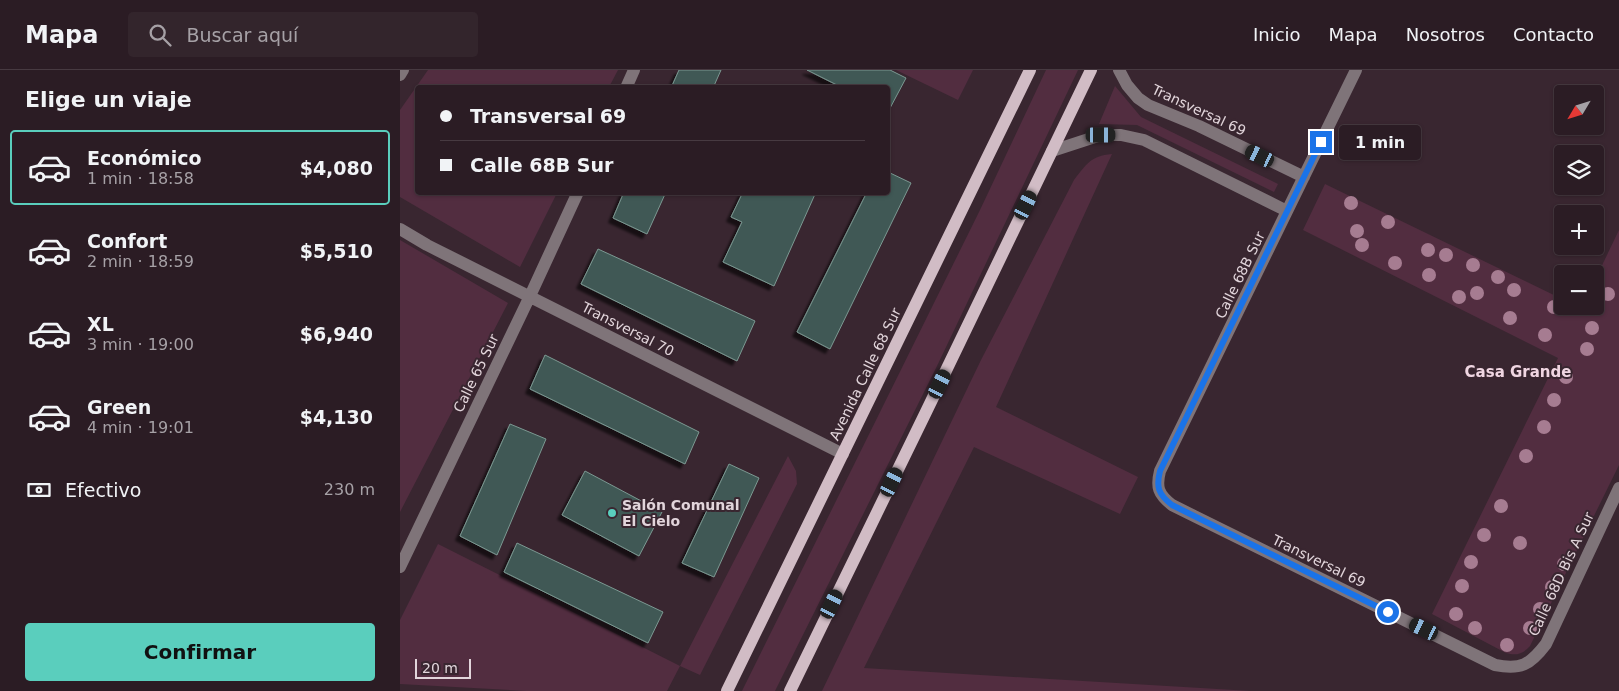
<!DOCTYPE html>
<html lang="es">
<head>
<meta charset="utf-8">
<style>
	:root { --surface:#2b1c24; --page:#33252c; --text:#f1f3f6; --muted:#a6a1a6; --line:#473a41; --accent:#5acebd }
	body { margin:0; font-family:"DejaVu Sans",sans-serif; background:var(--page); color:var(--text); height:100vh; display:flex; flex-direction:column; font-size:19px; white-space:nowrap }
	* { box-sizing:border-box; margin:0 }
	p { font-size:16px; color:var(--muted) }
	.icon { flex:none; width:28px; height:28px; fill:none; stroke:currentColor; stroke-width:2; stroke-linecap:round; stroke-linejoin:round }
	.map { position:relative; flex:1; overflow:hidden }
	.drawer { display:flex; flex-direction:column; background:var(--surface); width:400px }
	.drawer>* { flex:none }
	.top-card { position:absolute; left:15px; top:15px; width:475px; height:110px; border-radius:5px; box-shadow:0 1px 4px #0004,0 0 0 1px var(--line); display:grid; align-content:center; height:110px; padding:0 25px; background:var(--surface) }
	.needle { width:32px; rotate:232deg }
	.tools { position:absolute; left:1154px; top:15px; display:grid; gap:10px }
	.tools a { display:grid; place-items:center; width:50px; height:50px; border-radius:5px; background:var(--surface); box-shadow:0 1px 4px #0004,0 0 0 1px var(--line); font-size:25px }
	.scale { position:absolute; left:15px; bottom:12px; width:56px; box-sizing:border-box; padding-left:5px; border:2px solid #e2d5db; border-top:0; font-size:14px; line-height:18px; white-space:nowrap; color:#e2d5db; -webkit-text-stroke:4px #392630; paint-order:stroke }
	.end { position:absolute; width:22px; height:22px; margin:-11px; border:6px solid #1a73e8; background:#fff; box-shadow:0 0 0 2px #fff }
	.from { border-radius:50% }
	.bubble { position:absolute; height:35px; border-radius:5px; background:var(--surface); box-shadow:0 1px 4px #0004,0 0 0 1px var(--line); font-size:16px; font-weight:600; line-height:35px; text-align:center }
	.car { position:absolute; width:15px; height:30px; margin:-15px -8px; border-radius:6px; box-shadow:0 0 4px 1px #0007; background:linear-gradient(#222 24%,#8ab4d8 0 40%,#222 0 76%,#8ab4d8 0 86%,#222 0) }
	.top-card b { display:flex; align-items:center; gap:18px; height:48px; font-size:19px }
	.top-card b+b { border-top:1px solid var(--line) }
	.top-card i { width:12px; height:12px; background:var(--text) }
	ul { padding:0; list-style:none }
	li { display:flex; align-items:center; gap:15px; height:75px; margin:0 10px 8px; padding:0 15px; border:2px solid transparent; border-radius:5px }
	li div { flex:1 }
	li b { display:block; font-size:19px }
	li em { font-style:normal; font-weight:600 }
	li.on { border-color:var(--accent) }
	li>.icon { width:45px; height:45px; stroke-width:1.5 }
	h2 { padding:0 25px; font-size:22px; line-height:60px }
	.pay { display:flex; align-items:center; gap:12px; height:55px; padding:0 25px; font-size:19px }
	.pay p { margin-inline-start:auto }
	.cta { display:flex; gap:10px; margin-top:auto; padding:10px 25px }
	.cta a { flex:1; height:58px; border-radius:5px; background:var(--accent); color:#111; font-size:20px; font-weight:600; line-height:58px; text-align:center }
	header { display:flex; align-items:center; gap:30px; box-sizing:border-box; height:70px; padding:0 25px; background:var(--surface); border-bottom:1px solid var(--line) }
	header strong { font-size:24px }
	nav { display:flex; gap:28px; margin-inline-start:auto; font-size:18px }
	.search { width:350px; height:45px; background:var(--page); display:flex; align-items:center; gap:12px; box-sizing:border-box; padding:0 18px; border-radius:5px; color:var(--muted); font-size:19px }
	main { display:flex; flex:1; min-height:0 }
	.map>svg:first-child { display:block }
</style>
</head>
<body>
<header>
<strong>Mapa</strong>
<div class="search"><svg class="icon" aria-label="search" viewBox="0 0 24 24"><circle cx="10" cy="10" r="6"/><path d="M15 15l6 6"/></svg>Buscar aquí</div>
<nav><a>Inicio</a><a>Mapa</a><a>Nosotros</a><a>Contacto</a></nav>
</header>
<main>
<section class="drawer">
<h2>Elige un viaje</h2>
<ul>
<li class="on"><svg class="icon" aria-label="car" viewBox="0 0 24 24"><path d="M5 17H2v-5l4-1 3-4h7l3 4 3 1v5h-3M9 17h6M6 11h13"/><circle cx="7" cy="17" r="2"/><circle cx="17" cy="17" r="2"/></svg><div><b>Económico</b><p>1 min · 18:58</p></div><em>$4,080</em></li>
<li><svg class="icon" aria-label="car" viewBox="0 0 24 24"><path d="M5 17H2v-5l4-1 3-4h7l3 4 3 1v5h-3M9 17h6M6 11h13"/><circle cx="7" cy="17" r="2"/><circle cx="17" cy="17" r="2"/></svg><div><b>Confort</b><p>2 min · 18:59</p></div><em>$5,510</em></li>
<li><svg class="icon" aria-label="car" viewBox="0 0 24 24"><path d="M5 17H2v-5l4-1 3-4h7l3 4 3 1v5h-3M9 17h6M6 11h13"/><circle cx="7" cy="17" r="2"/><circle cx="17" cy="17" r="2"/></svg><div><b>XL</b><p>3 min · 19:00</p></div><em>$6,940</em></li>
<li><svg class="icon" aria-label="car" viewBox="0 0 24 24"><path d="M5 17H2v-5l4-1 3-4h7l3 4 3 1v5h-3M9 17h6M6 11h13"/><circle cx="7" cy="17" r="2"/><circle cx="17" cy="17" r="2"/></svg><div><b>Green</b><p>4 min · 19:01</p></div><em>$4,130</em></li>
</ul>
<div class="pay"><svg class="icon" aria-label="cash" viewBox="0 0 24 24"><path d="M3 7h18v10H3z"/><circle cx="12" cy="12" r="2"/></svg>Efectivo<p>230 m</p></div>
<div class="cta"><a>Confirmar</a></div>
</section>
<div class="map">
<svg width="1219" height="621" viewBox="0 0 1219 621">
	<defs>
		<filter id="shadow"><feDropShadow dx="-4.5" dy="4.5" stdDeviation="1" flood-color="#0009"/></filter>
	</defs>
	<rect width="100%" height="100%" fill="#392630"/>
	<path fill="#522d40" d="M28,0H218L209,17L18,18V122L157,123L120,197L0,127V40Z
		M496,0H573L558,30Z
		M646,0H678L537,296L375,621H342L580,140Z
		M715,16L741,47L878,114L874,122L737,55L699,54Z
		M712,84L596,337L738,407L720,444L574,377L464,598L851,621H422L581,290L674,110C687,94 690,86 712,84Z
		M925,114L1162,229V236H1177L1181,238L1182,236H1195V210L1219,160V395L1130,576C1123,584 1116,586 1106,583L1032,544L1158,288L903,160Z
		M0,170L108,233L0,442Z
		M388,386L396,401L397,414L300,605L280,596L267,621H126L0,614V550L38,474L280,596Z"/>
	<path fill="#3f5954" stroke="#7c9892" filter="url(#shadow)" d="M279,0H321L313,18H271Z
		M407,0H490L506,8L489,40L488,39V18H443Z
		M488,102L511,113L430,279L397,262L467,122H488Z
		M224,122H266L247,164L213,148Z
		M343,122H416L374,216L323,192L342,152L331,147Z
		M198,179L355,251L337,291L181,214Z
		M145,285L299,362L285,394L130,319Z
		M110,354L146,369L97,485L60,466Z
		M329,394L359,408L314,507L282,493Z
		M185,401L262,442L239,486L162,445Z
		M117,473L263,542L248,573L104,502Z"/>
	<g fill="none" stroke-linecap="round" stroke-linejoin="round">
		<path stroke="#7f7479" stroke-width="12" d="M719,0L727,15L738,28L748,35L799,56L904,107
			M956,0L760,401C756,417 758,424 772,435L1095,595C1121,600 1130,595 1146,574L1219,418
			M0,5L3,0
			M226,18L234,0
			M652,81L701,65H721L744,70L887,141
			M0,159L27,175L443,384
			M0,497L130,226L178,122"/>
		<path stroke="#d1bcc5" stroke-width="12" d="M327,621L630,0
			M390,621L526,342L691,0"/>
	</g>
	<g fill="#a67c91">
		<circle cx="951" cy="133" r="7"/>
		<circle cx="988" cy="152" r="7"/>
		<circle cx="957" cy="161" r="7"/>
		<circle cx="962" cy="175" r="7"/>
		<circle cx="1028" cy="180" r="7"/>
		<circle cx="1046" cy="185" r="7"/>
		<circle cx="995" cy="193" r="7"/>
		<circle cx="1073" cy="195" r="7"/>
		<circle cx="1029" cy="205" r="7"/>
		<circle cx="1098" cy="207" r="7"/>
		<circle cx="1114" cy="220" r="7"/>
		<circle cx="1077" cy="223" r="7"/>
		<circle cx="1208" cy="224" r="7"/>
		<circle cx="1059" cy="227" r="7"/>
		<circle cx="1154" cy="237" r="7"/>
		<circle cx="1110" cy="248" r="7"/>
		<circle cx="1192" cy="258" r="7"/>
		<circle cx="1145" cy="265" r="7"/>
		<circle cx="1187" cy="279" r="7"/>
		<circle cx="1166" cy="307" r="7"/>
		<circle cx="1154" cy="330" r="7"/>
		<circle cx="1144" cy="357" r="7"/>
		<circle cx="1126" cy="386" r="7"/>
		<circle cx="1101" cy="436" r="7"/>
		<circle cx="1084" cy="465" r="7"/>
		<circle cx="1120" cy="473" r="7"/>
		<circle cx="1071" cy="492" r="7"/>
		<circle cx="1164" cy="494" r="7"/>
		<circle cx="1062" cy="516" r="7"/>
		<circle cx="1152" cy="517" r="7"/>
		<circle cx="1140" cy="539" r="7"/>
		<circle cx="1056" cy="544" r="7"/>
		<circle cx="1075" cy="558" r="7"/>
		<circle cx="1130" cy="558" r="7"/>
		<circle cx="1107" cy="575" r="7"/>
	</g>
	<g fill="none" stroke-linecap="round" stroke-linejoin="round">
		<path stroke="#1a73e8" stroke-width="6" d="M921,72L760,401C756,417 758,424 772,435L988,542"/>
	</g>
	<circle fill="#5acebd" stroke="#392630" stroke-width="2" cx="212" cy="443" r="5"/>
	<g text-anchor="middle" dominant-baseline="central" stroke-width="4" stroke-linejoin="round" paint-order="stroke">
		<g font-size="14" fill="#e2d5db" stroke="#392630">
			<text transform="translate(799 40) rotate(25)">Transversal 69</text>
			<text transform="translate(840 205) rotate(-64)">Calle 68B Sur</text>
			<text transform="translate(228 259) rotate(27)">Transversal 70</text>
			<text transform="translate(76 303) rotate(-64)">Calle 65 Sur</text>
			<text transform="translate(465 304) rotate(-64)">Avenida Calle 68 Sur</text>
			<text transform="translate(919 491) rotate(26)">Transversal 69</text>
			<text transform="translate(1161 504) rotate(-65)">Calle 68D Bis A Sur</text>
		</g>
		<g font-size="14" font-weight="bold" fill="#e2d5db" stroke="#392630" text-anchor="start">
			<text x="222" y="435">Salón Comunal<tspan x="222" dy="16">El Cielo</tspan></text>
		</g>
		<g font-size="15" font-weight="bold" fill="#f0d6e2" stroke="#392630">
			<text x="1118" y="302">Casa Grande</text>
		</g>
	</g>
</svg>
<div class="tools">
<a><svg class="needle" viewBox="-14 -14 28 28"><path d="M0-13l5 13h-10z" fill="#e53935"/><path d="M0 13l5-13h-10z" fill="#a6a1a6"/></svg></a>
<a><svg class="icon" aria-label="layers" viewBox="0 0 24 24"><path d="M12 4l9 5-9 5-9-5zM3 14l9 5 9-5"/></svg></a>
<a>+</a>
<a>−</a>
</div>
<div class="scale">20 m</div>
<i class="end from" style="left:988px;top:542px"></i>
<i class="end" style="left:921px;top:72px"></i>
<div class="bubble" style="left:939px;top:55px;width:82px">1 min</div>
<i class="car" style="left:701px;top:65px;rotate:90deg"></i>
<i class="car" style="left:860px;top:86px;rotate:296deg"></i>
<i class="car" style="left:626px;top:135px;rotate:26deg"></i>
<i class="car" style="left:540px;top:314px;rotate:26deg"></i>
<i class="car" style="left:492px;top:412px;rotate:26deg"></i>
<i class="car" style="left:432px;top:534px;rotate:26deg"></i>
<i class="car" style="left:1024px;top:559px;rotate:296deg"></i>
<div class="top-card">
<b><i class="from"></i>Transversal 69</b>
<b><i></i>Calle 68B Sur</b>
</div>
</div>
</main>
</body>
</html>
